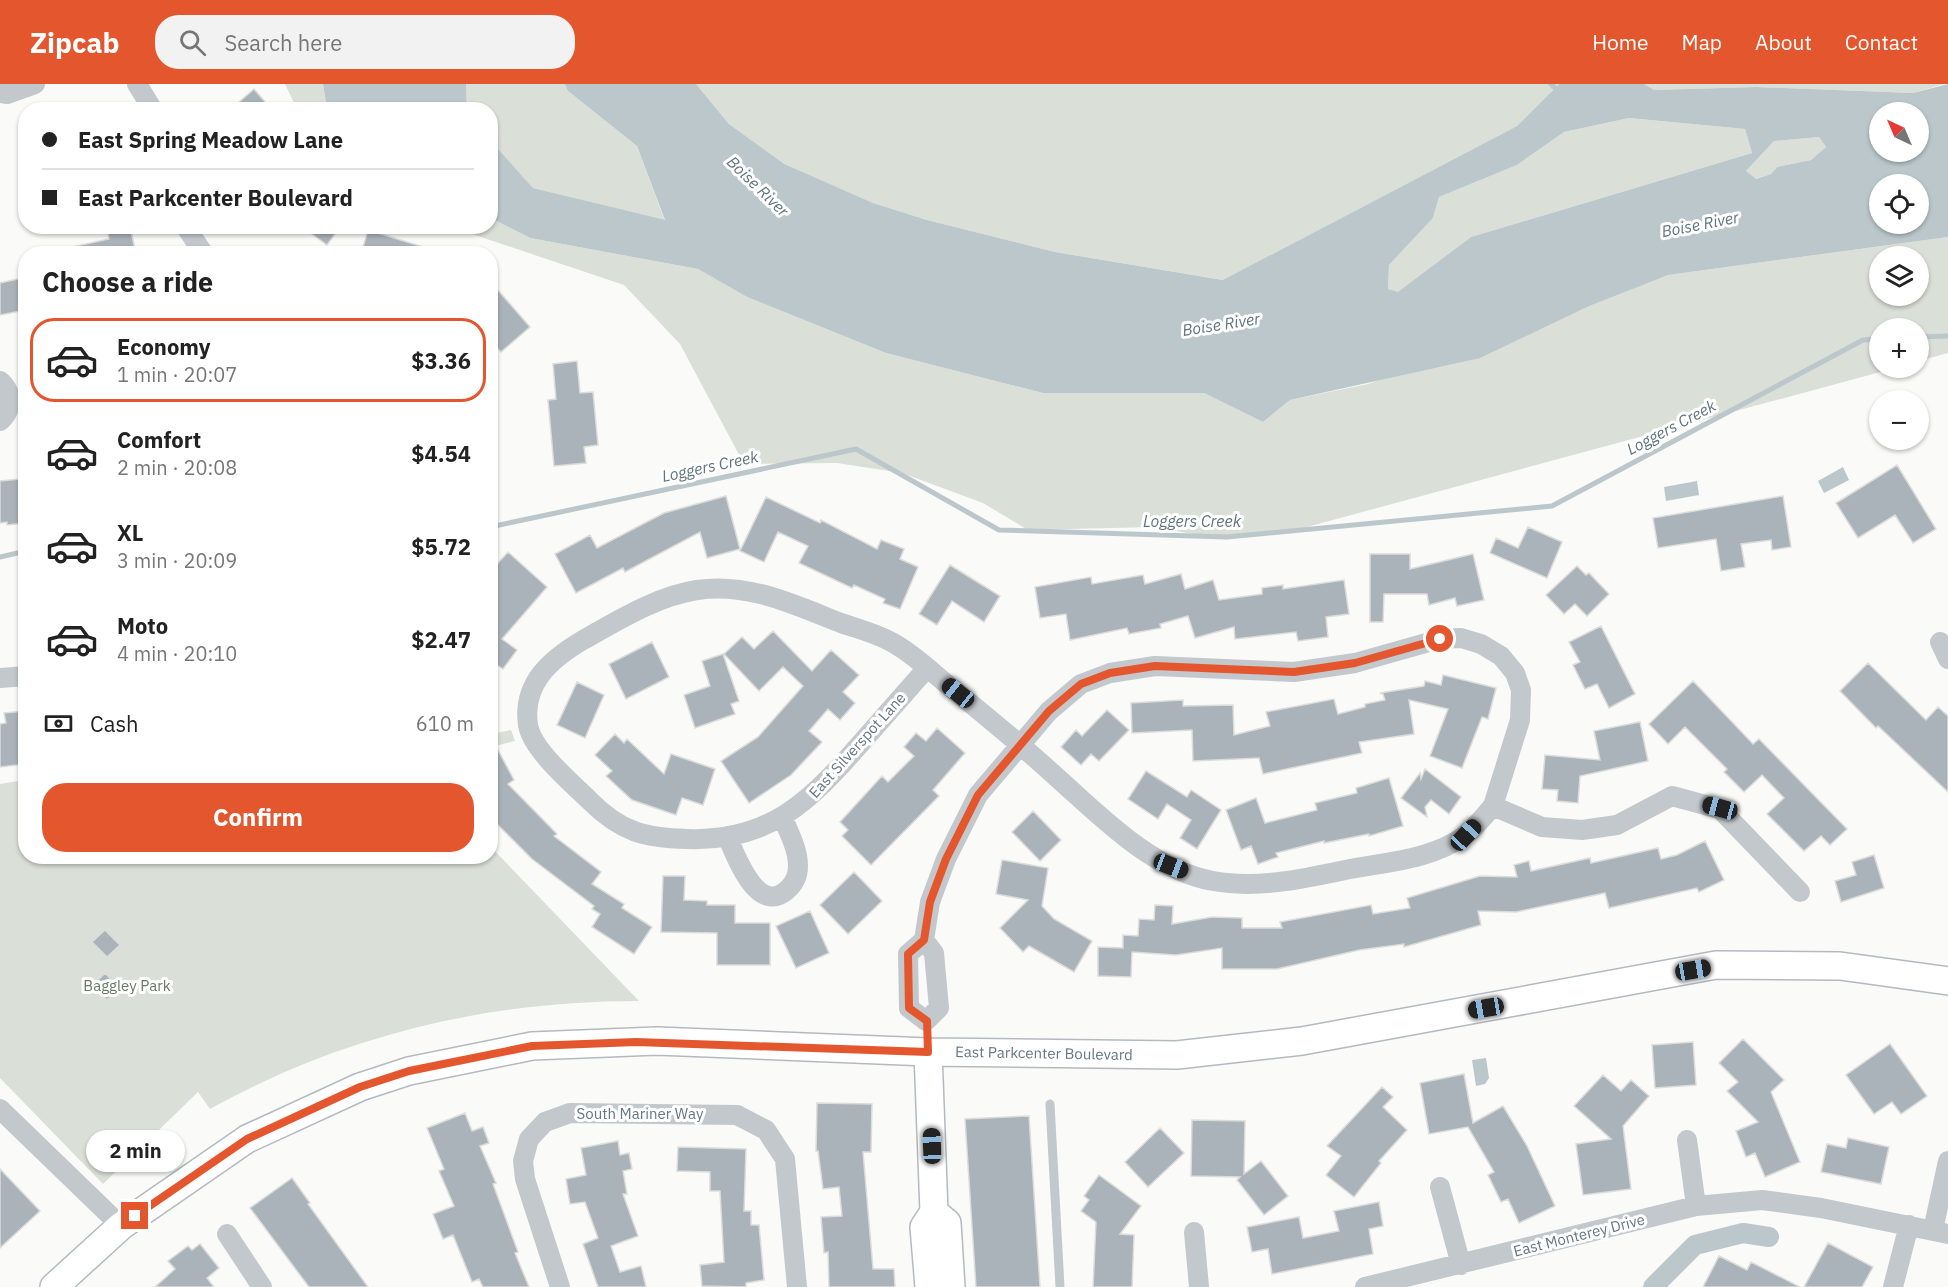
<!DOCTYPE html>
<html lang="en">
<head>
<meta charset="utf-8">
<style>
	:root { --surface:#fff; --page:#f2f2f2; --text:#222; --muted:#767676; --line:#e0e0e0; --accent:#e4572e }
	body { margin:0; font-family:"IBM Plex Sans",sans-serif; background:var(--page); color:var(--text); height:100vh; display:flex; flex-direction:column; font-size:22px; white-space:nowrap }
	* { box-sizing:border-box; margin:0 }
	p { font-size:20px; color:var(--muted) }
	.icon { flex:none; width:33px; height:33px; fill:none; stroke:currentColor; stroke-width:2; stroke-linecap:round; stroke-linejoin:round }
	.map { position:relative; flex:1; overflow:hidden }
	.details { position:absolute; left:18px; top:162px; width:480px; height:618px; display:flex; flex-direction:column; background:var(--surface); border-radius:24px; box-shadow:0 2px 4px #0004 }
	.details>* { flex:none }
	.hud { position:absolute; left:18px; top:18px; width:480px; height:132px; border-radius:24px; box-shadow:0 2px 4px #0004; display:grid; align-content:center; height:132px; padding:0 24px; background:var(--surface) }
	.needle { width:39px; rotate:316deg }
	.controls { position:absolute; left:1869px; top:18px; display:grid; gap:12px }
	.controls a { display:grid; place-items:center; width:60px; height:60px; border-radius:50%; background:var(--surface); box-shadow:0 2px 4px #0004; font-size:30px }
	.end { position:absolute; width:27px; height:27px; margin:-14px; border:8px solid #e4572e; background:#fff; box-shadow:0 0 0 3px #fff }
	.from { border-radius:50% }
	.bubble { position:absolute; height:42px; border-radius:21px; background:var(--surface); box-shadow:0 2px 4px #0004; font-size:20px; font-weight:700; line-height:42px; text-align:center }
	.car { position:absolute; width:18px; height:36px; margin:-18px -9px; border-radius:8px; box-shadow:0 0 4px 2px #0007; background:linear-gradient(#222 24%,#8ab4d8 0 40%,#222 0 76%,#8ab4d8 0 86%,#222 0) }
	.hud b { display:flex; align-items:center; gap:21px; height:57px; font-size:22px }
	.hud b+b { border-top:2px solid var(--line) }
	.hud i { width:15px; height:15px; background:var(--text) }
	ul { padding:0; list-style:none }
	li { display:flex; align-items:center; gap:18px; height:84px; margin:0 12px 9px; padding:0 12px; border:3px solid transparent; border-radius:24px }
	li div { flex:1 }
	li b { display:block; font-size:22px }
	li em { font-style:normal; font-weight:700 }
	li.active { border-color:var(--accent) }
	li>.icon { width:54px; height:54px; stroke-width:1.5 }
	h2 { padding:0 24px; font-size:27px; line-height:72px }
	.pay { display:flex; align-items:center; gap:15px; height:66px; padding:0 24px; font-size:22px }
	.pay p { margin-inline-start:auto }
	.cta { display:flex; gap:12px; margin-top:auto; padding:12px 24px }
	.cta a { flex:1; height:69px; border-radius:24px; background:var(--accent); color:#fff; font-size:24px; font-weight:700; line-height:69px; text-align:center }
	header { display:flex; align-items:center; gap:36px; box-sizing:border-box; height:84px; padding:0 30px; background:var(--accent); color:#fff }
	header strong { font-size:28px }
	nav { display:flex; gap:33px; margin-inline-start:auto; font-size:21px }
	.search { width:420px; height:54px; background:var(--page); display:flex; align-items:center; gap:15px; box-sizing:border-box; padding:0 21px; border-radius:24px; color:var(--muted); font-size:22px }
	.map>svg:first-child { display:block }
</style>
</head>
<body>
<header>
<strong>Zipcab</strong>
<div class="search"><svg class="icon" aria-label="search" viewBox="0 0 24 24"><circle cx="10" cy="10" r="6"/><path d="M15 15l6 6"/></svg>Search here</div>
<nav><a>Home</a><a>Map</a><a>About</a><a>Contact</a></nav>
</header>
<div class="map">
<svg width="1948" height="1203" viewBox="0 0 1948 1203">
	<rect width="100%" height="100%" fill="#fafaf8"/>
	<path fill="#dadfd7" fill-rule="evenodd" d="M285,0H323L327,25H297Z
		M466,0H565L568,7L637,62L665,137L533,104L491,57L490,26L467,25Z
		M696,0H1559L1517,42L1224,196L1055,168L927,136L873,119L784,81L729,40Z
		M1644,0H1944L1913,9L1756,3L1654,6Z
		M1629,34L1745,45L1752,69L1471,153L1398,209L1388,205L1389,181L1433,134L1439,113L1517,81L1564,48Z
		M1819,53L1826,63L1811,76L1777,83L1771,90L1755,95L1746,87L1774,57Z
		M491,134L530,154L698,185L747,213L886,269L1043,309H1204L1263,338L1290,316L1368,300L1668,191L1948,153V269L1919,277L1918,244H1880V284H1895L1281,450L1216,454L1153,443L1028,446L983,419L902,389L837,379L744,380L680,260L624,201L469,149L456,143L490,142ZM1880,172H1918V212H1880Z
		M511,646L515,657L491,663V650Z
		M25,696L26,772H490L491,763L639,917C487,917 343,951 210,1025L198,1008L103,1100L0,994V700Z"/>
	<path fill="#bbc7cb" fill-rule="evenodd" d="M323,0H466L467,25H327Z
		M565,0H696L729,40L784,80L873,119L927,136L1055,168L1223,196L1517,42L1559,0H1644L1654,6L1756,3L1913,9L1948,0V153L1668,191L1589,222L1480,274L1290,316L1263,338L1204,309H1043L886,269L747,213L698,185L530,154L491,134V57L533,104L665,136L637,62L568,7ZM1918,28V68H1880V28ZM1629,34L1745,45L1752,69L1471,153L1398,208L1388,205L1389,181L1433,134L1439,113L1517,81L1564,48ZM1819,53L1826,63L1811,76L1777,83L1771,90L1756,95L1746,87L1774,57ZM1918,100V140H1880V100Z
		M1843,383L1849,396L1824,409L1818,397Z
		M1697,397L1699,411L1666,417L1664,403Z
		M1486,974L1489,994L1485,1000L1476,1002L1472,976Z"/>
	<g fill="none" stroke-linecap="round" stroke-linejoin="round">
		<path stroke="#bbc7cb" stroke-width="5" d="M1551,0L1559,8
			M1918,253L1948,252
			M490,443L856,365L999,446L1227,453L1552,422L1863,256L1880,255
			M0,473L26,467"/>
		<path stroke="#bbc7cb" stroke-width="20" d="M1653,1203L1695,1161L1743,1149L1769,1153"/>
	</g>
	<path fill="#aab3b9" stroke="#dcdcda" stroke-width="1.5" d="M254,5L272,26H230Z
		M107,142H130L136,170H73L72,163L109,155Z
		M301,142H341L327,161Z
		M368,146L433,166L432,170H361Z
		M22,194L26,226L0,231V199Z
		M490,197L530,243L501,268L490,256Z
		M577,277L580,309L593,308L598,361L584,363L586,379L554,382L548,316L556,315L553,280Z
		M1897,381L1936,445L1913,459L1895,431L1858,454L1836,419Z
		M20,395L26,439L7,441V438L0,439V397Z
		M726,412L740,465L707,474L700,448L625,488L623,484L576,509L555,470L590,451L597,464L664,429Z
		M1783,412L1791,463L1772,466L1771,456L1741,460L1745,483L1721,487L1716,455L1658,464L1653,434Z
		M766,413L820,439L821,436L877,465L881,456L904,465L900,475L918,483L900,525L883,519L885,515L854,501L852,504L799,479L808,462L778,448L764,478L740,467Z
		M1528,443L1562,458L1547,494L1490,469L1496,454L1518,464Z
		M508,468L547,503L502,555L517,566L503,585L490,576V488Z
		M1370,470H1410V485L1473,470L1484,516L1457,522L1455,514L1429,521L1427,510H1384L1383,538H1370Z
		M950,481L1000,512L984,538L952,517L937,541L919,530Z
		M1577,482L1586,491L1589,489L1609,510L1587,532L1575,520L1564,530L1546,511Z
		M1181,490L1185,505L1213,496L1219,516L1262,510V504L1283,501V505L1344,496L1349,530L1326,533L1328,553L1298,557L1296,548L1235,555L1234,543L1195,554L1188,532L1160,540L1161,544L1129,550L1127,544L1070,556L1066,530L1040,534L1035,503L1091,493L1092,500L1143,491L1145,500Z
		M1601,542L1635,610L1609,624L1597,600L1585,605L1573,581L1580,578L1569,558Z
		M773,547L812,587L831,566L859,591L843,608L855,619L840,636L828,625L809,647L822,658L791,691L749,719L721,677L758,653L803,602L783,583L759,607L724,570L742,553L754,565Z
		M652,558L669,593L626,615L609,580Z
		M723,570L739,617L731,620L735,630L695,644L684,611L710,602L702,577Z
		M1868,579L1926,636L1938,623L1948,632V708L1878,642L1876,644L1840,607Z
		M1443,591L1496,604L1488,635L1482,633L1462,684L1430,672L1448,625L1409,616L1414,650L1359,658L1362,669L1263,690L1259,674L1193,677L1192,646L1132,649L1131,619L1183,616V622L1233,621L1234,651L1270,642L1266,628L1334,615L1338,630L1365,623V620L1385,616L1383,610L1380,609L1424,602L1425,597L1441,601Z
		M1693,597L1753,660L1759,655L1847,745L1830,761L1821,752L1804,767L1767,730L1784,714L1762,691L1744,708L1724,688L1727,685L1685,643L1668,660L1649,640Z
		M577,598L604,611L585,654L557,641Z
		M1107,626L1129,646L1099,677L1091,670L1081,681L1061,663L1076,646L1082,652Z
		M26,627V680L0,683V640L6,639L4,629Z
		M1640,638L1648,677L1580,692L1578,719L1557,717L1558,706L1542,705L1545,671L1600,676L1594,647Z
		M937,644L965,669L933,706L939,712L871,781L842,752L848,746L840,738L882,692L888,698L914,672L904,663L916,649L926,657Z
		M615,650L624,659L627,655L664,690L671,670L715,685L703,721L682,714L676,731L632,716L606,692L612,687L595,671Z
		M490,651L514,696L508,700L557,750L554,752L601,788L592,800L624,820L622,824L652,843L634,870L592,843L600,830L592,825L594,822L532,775L490,733Z
		M1425,685L1461,713L1449,730L1431,716L1425,723L1427,733L1401,714L1420,689L1421,695Z
		M1146,687L1187,713L1191,706L1221,726L1197,765L1180,754L1191,736L1167,720L1158,735L1128,715Z
		M1389,694L1403,742L1369,752V750L1324,759V757L1276,769L1278,773L1258,780L1251,762L1241,766L1226,726L1256,714L1265,739L1317,726L1315,719L1357,709L1356,704Z
		M1033,727L1061,756L1040,777L1012,748Z
		M1705,757L1724,796L1699,808L1697,804L1609,824L1605,809L1516,828L1478,827L1481,841L1404,863V860L1359,866L1277,885H1222V864L1176,871L1132,868L1131,893L1098,892V863L1123,864V851L1138,852L1139,835L1154,836L1155,821L1173,822L1172,840L1212,833L1242,834V844H1282L1280,838L1371,821L1373,830L1410,824L1407,814L1480,792L1517,793L1514,781L1529,777L1531,787L1590,774L1591,779L1658,764L1661,775L1677,771Z
		M1874,771L1884,804L1841,818L1835,797L1856,791L1852,778Z
		M1002,776L1048,784L1042,822L1054,835L1092,857L1074,888L1029,862L1023,868L1000,844L1028,816L996,810Z
		M854,788L882,817L848,850L820,821Z
		M663,792H685L684,816L707,817V821H735V839H770V881H717V849L661,848Z
		M810,827L829,869L796,884L776,842Z
		M105,846L120,861L107,873L92,858Z
		M105,889L119,904L107,916L93,901Z
		M1743,955L1784,996L1771,1008L1800,1078L1765,1093L1755,1069L1746,1073L1736,1047L1758,1038L1727,1007L1738,998L1719,979Z
		M1693,958L1696,1001L1655,1004L1652,961Z
		M1890,960L1927,1012L1901,1030L1892,1018L1874,1030L1846,991Z
		M1464,990L1473,1039L1503,1022L1527,1062L1555,1122L1519,1139L1508,1115L1501,1118L1488,1091L1494,1088L1468,1043L1429,1050L1420,999Z
		M1603,991L1621,1007L1631,996L1649,1012L1623,1042L1631,1105L1583,1111L1576,1060L1611,1055L1574,1022Z
		M1382,1003L1393,1013L1383,1023L1407,1046L1379,1077L1381,1079L1354,1113L1326,1091L1341,1072L1327,1062Z
		M817,1019L872,1020L871,1068H863L873,1185H894L895,1203H829L828,1168L824,1169L821,1133L842,1132L839,1103L823,1105L818,1067H816Z
		M465,1029L472,1047L483,1043L489,1059L480,1062L496,1099L493,1100L518,1168L515,1169L529,1203H483L479,1195L472,1198L453,1151L443,1155L433,1130L454,1122L439,1087L444,1085L427,1044Z
		M1029,1032L1040,1203H976L965,1035Z
		M1192,1036L1245,1037L1244,1090L1261,1077L1288,1112L1264,1131L1237,1096L1240,1093L1191,1092Z
		M1160,1044L1184,1069L1148,1103L1125,1078Z
		M1848,1054L1889,1063L1881,1100L1821,1088L1827,1060L1846,1064Z
		M618,1057L620,1071L629,1069L632,1085L623,1087L627,1110H623L638,1152L611,1162L620,1188L641,1182L646,1203H598L583,1160L598,1154L585,1118L570,1120L566,1095L586,1091L581,1064Z
		M678,1063L746,1065L744,1127H751V1141H759L764,1196L746,1199V1203L702,1202L700,1181L724,1178L720,1107H710V1088L677,1087Z
		M0,1085L40,1127L0,1164Z
		M1099,1091L1141,1122L1120,1150L1134,1151L1132,1203H1093L1096,1138L1081,1127L1089,1116L1084,1112Z
		M292,1094L310,1119L308,1120L368,1203H309L250,1124Z
		M1379,1118L1383,1142L1369,1145L1373,1170L1272,1190L1268,1165L1252,1168L1247,1143L1299,1133L1303,1154L1339,1147L1334,1127Z
		M1828,1159L1873,1183L1862,1203H1804Z
		M200,1160L219,1184L207,1194L214,1203H155L175,1185L168,1177L188,1162L192,1166Z
		M1719,1172L1747,1186L1751,1178L1800,1203H1703Z"/>
	<g fill="none" stroke-linecap="round" stroke-linejoin="round">
		<g stroke="#b3babf" stroke-width="30">
			<path id="secondary" d="M928,968L934,1128L924,1143L929,1203
				M934,1128L947,1139L951,1203
				M54,1203L121,1142L247,1055L360,1003L409,987L532,962L657,957L928,968L1177,971L1302,957L1716,881L1840,882L1948,897"/>
		</g>
		<path stroke="#c3c8cc" stroke-width="9" d="M1050,1020L1060,1203"/>
		<path stroke="#c3c8cc" stroke-width="20" d="M137,0L153,26
			M0,9L7,10L35,0
			M185,142L204,170
			M0,297C13,308 13,326 0,337
			M1940,558L1948,575
			M927,584C905,609 883,634 861,659C810,717 770,758 687,755C645,754 621,748 590,717C572,699 532,666 528,641C522,599 551,575 583,556C617,537 657,512 697,506C748,498 795,521 841,539C858,545 879,550 895,560C916,572 935,591 954,606C991,636 1027,666 1062,698C1104,736 1155,787 1213,797C1257,805 1303,795 1345,786C1384,778 1431,776 1464,752C1475,744 1484,732 1493,722L1542,743L1582,746L1617,741L1672,712L1720,725L1800,808
			M0,594L26,592
			M728,754C736,773 758,832 787,806C794,800 798,792 798,782C798,765 789,749 783,734
			M924,856L934,869L939,924L926,937L909,924L908,870L924,856L930,818L946,775L978,711L1049,627L1081,600L1110,589L1155,582L1294,588L1355,579L1440,555L1461,554L1481,560L1501,572L1515,589L1521,606L1520,636L1493,722
			M0,1025L121,1142
			M1687,1056L1696,1122
			M1440,1103L1461,1181
			M1933,1146L1948,1077
			M1194,1148L1199,1203
			M227,1150L262,1203
			M560,1203L525,1095L523,1077L529,1055L545,1038L570,1029L737,1031L766,1046L785,1075L797,1203
			M1365,1203L1696,1122L1762,1116L1821,1124L1948,1150
			M1893,1203L1909,1141"/>
		<use href="#secondary" stroke="#fff" stroke-width="27"/>
	</g>
	<g fill="none" stroke-linecap="round" stroke-linejoin="round">
		<path stroke="#e4572e" stroke-width="8" d="M135,1132L247,1055L360,1003L409,987L532,962L636,958L928,968L927,937L909,924L908,870L924,856L930,818L946,775L978,711L1049,627L1081,600L1110,589L1155,582L1294,588L1355,579L1440,555"/>
	</g>
	<g text-anchor="middle" dominant-baseline="central" stroke-width="6" stroke-linejoin="round" paint-order="stroke">
		<g font-size="15" fill="#657683" stroke="#fff">
			<text transform="translate(857 661) rotate(-48)">East Silverspot Lane</text>
			<text transform="translate(1044 969) rotate(1)">East Parkcenter Boulevard</text>
			<text x="640" y="1029">South Mariner Way</text>
			<text transform="translate(1579 1151) rotate(-14)">East Monterey Drive</text>
		</g>
		<g font-size="15" fill="#687a64" stroke="#fff">
			<text x="127" y="901">Baggley Park</text>
		</g>
		<g font-size="16" font-style="italic" fill="#60757c" stroke="#fff">
			<text transform="translate(758 102) rotate(44)">Boise River</text>
			<text transform="translate(1700 140) rotate(-11)">Boise River</text>
			<text transform="translate(1221 240) rotate(-9)">Boise River</text>
			<text transform="translate(1671 343) rotate(-28)">Loggers Creek</text>
			<text transform="translate(710 382) rotate(-12)">Loggers Creek</text>
			<text x="1192" y="437">Loggers Creek</text>
		</g>
	</g>
</svg>
<div class="controls">
<a><svg class="needle" viewBox="-14 -14 28 28"><path d="M0-13l5 13h-10z" fill="#e53935"/><path d="M0 13l5-13h-10z" fill="#767676"/></svg></a>
<a><svg class="icon" aria-label="locate" viewBox="0 0 24 24"><circle cx="12" cy="12" r="6"/><path d="M12 2v4M12 18v4M2 12h4M18 12h4"/></svg></a>
<a><svg class="icon" aria-label="layers" viewBox="0 0 24 24"><path d="M12 4l9 5-9 5-9-5zM3 14l9 5 9-5"/></svg></a>
<a>+</a>
<a>−</a>
</div>
<i class="end from" style="left:1440px;top:555px"></i>
<i class="end" style="left:135px;top:1132px"></i>
<div class="bubble" style="left:86px;top:1046px;width:99px">2 min</div>
<i class="car" style="left:958px;top:609px;rotate:309deg"></i>
<i class="car" style="left:1720px;top:724px;rotate:285deg"></i>
<i class="car" style="left:1466px;top:751px;rotate:43deg"></i>
<i class="car" style="left:1171px;top:782px;rotate:111deg"></i>
<i class="car" style="left:1693px;top:886px;rotate:80deg"></i>
<i class="car" style="left:1486px;top:924px;rotate:260deg"></i>
<i class="car" style="left:932px;top:1062px;rotate:358deg"></i>
<div class="hud">
<b><i class="from"></i>East Spring Meadow Lane</b>
<b><i></i>East Parkcenter Boulevard</b>
</div>
<section class="details">
<h2>Choose a ride</h2>
<ul>
<li class="active"><svg class="icon" aria-label="car" viewBox="0 0 24 24"><path d="M5 17H2v-5l4-1 3-4h7l3 4 3 1v5h-3M9 17h6M6 11h13"/><circle cx="7" cy="17" r="2"/><circle cx="17" cy="17" r="2"/></svg><div><b>Economy</b><p>1 min · 20:07</p></div><em>$3.36</em></li>
<li><svg class="icon" aria-label="car" viewBox="0 0 24 24"><path d="M5 17H2v-5l4-1 3-4h7l3 4 3 1v5h-3M9 17h6M6 11h13"/><circle cx="7" cy="17" r="2"/><circle cx="17" cy="17" r="2"/></svg><div><b>Comfort</b><p>2 min · 20:08</p></div><em>$4.54</em></li>
<li><svg class="icon" aria-label="car" viewBox="0 0 24 24"><path d="M5 17H2v-5l4-1 3-4h7l3 4 3 1v5h-3M9 17h6M6 11h13"/><circle cx="7" cy="17" r="2"/><circle cx="17" cy="17" r="2"/></svg><div><b>XL</b><p>3 min · 20:09</p></div><em>$5.72</em></li>
<li><svg class="icon" aria-label="car" viewBox="0 0 24 24"><path d="M5 17H2v-5l4-1 3-4h7l3 4 3 1v5h-3M9 17h6M6 11h13"/><circle cx="7" cy="17" r="2"/><circle cx="17" cy="17" r="2"/></svg><div><b>Moto</b><p>4 min · 20:10</p></div><em>$2.47</em></li>
</ul>
<div class="pay"><svg class="icon" aria-label="cash" viewBox="0 0 24 24"><path d="M3 7h18v10H3z"/><circle cx="12" cy="12" r="2"/></svg>Cash<p>610 m</p></div>
<div class="cta"><a>Confirm</a></div>
</section>
</div>
</body>
</html>
